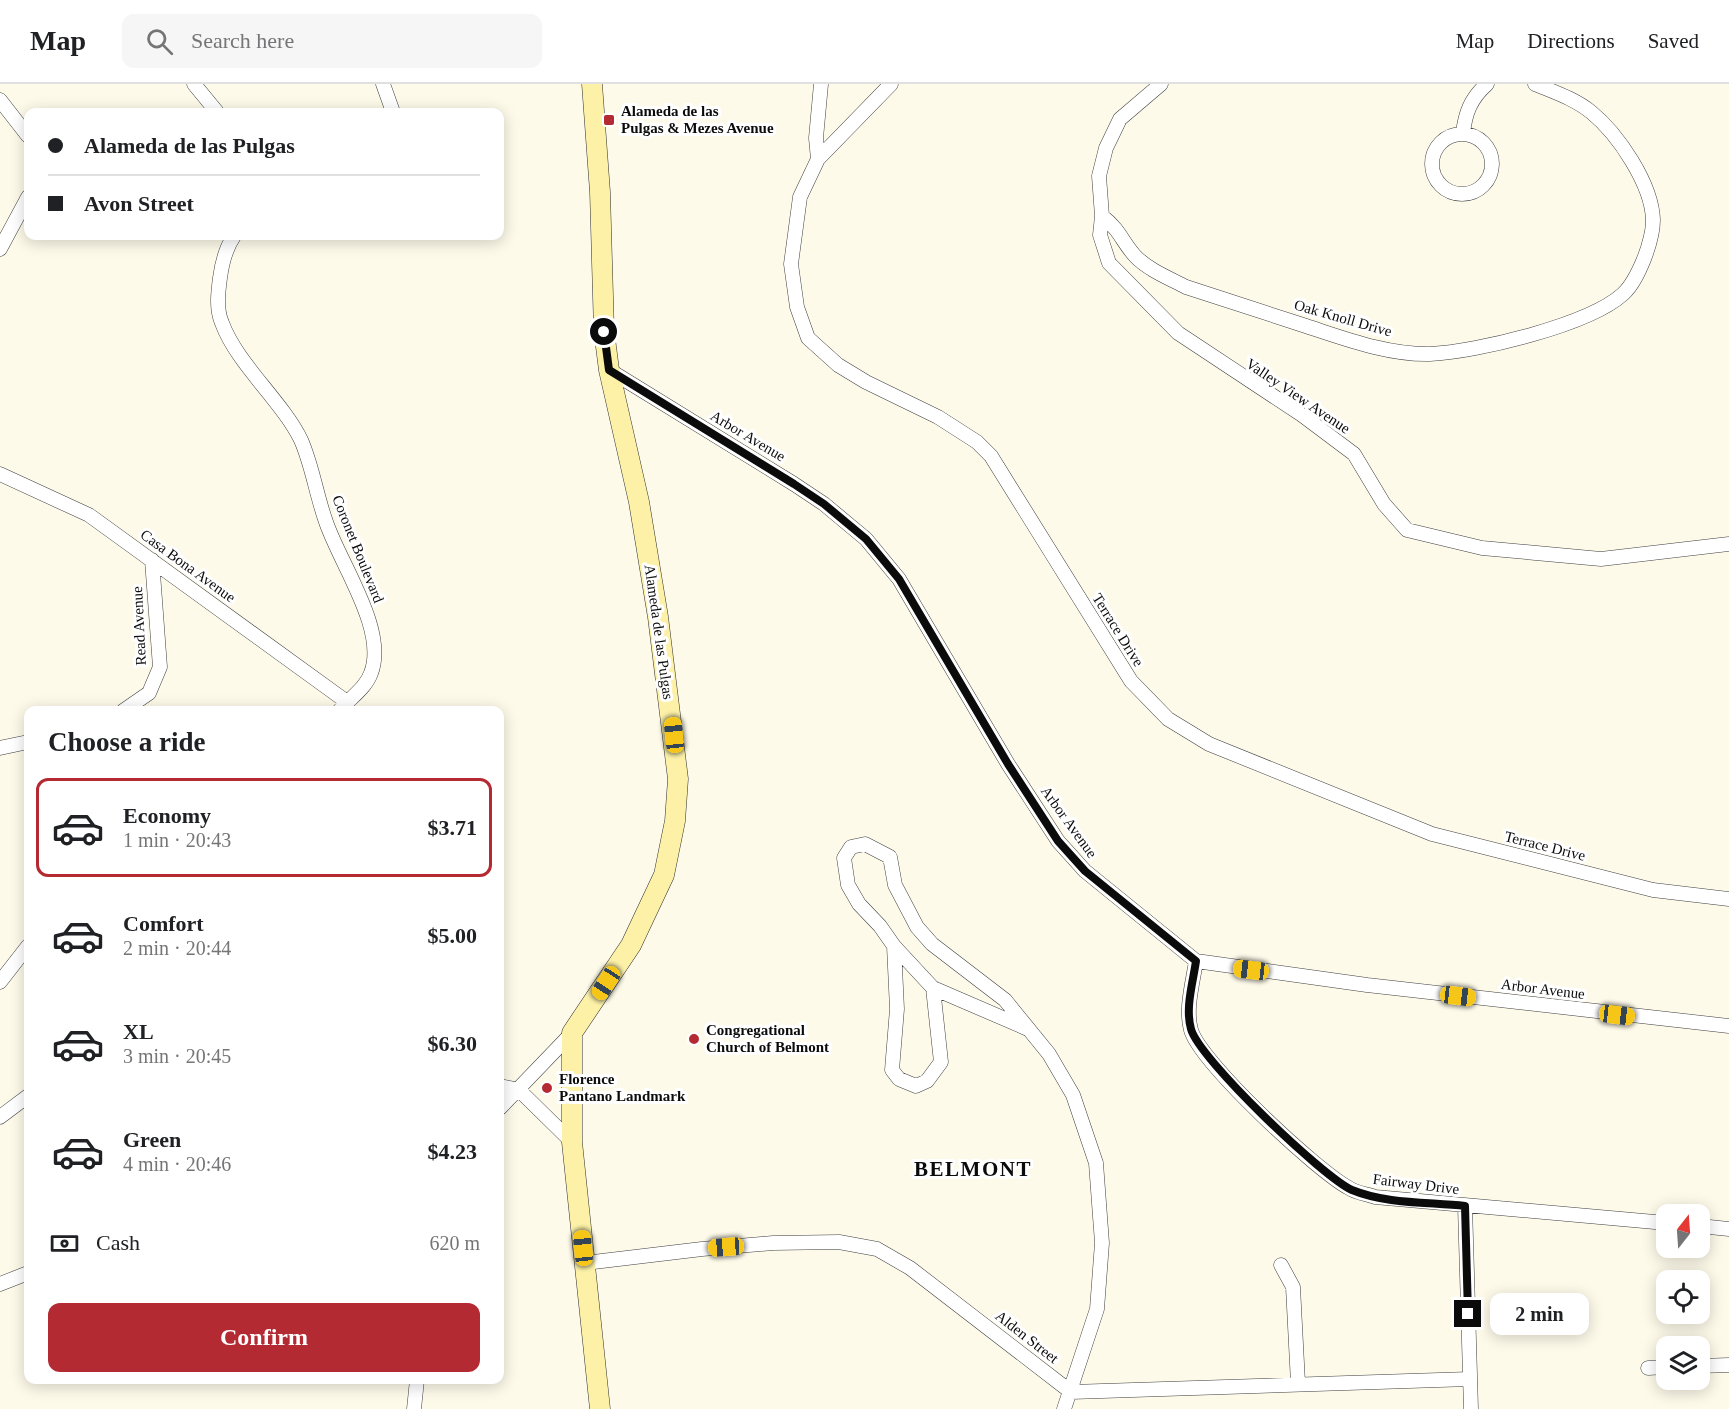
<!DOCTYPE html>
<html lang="en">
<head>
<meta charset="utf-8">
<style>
	:root { --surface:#fff; --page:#f6f6f6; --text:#202124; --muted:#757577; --line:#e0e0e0; --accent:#b42a33 }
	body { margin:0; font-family:"Times New Roman",serif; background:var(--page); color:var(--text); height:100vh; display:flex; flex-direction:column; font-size:22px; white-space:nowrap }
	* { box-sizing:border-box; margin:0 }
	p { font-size:20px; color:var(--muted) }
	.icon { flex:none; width:33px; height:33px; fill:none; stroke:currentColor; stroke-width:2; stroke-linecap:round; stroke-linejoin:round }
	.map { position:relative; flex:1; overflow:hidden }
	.drawer { position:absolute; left:24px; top:622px; width:480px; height:678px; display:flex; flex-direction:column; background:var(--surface); border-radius:12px; box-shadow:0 3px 15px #0003 }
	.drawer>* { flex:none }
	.top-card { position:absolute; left:24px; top:24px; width:480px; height:132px; border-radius:12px; box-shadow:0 3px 15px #0003; display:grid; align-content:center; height:132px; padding:0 24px; background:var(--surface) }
	.needle { width:39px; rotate:17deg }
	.controls { position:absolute; left:1656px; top:1120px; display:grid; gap:12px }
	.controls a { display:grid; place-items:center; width:54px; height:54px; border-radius:12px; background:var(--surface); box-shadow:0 3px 15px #0003; font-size:30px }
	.end { position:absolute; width:27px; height:27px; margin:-14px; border:8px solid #0b0b0b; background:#fff; box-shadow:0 0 0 3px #fff }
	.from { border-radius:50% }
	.bubble { position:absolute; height:42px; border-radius:12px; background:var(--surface); box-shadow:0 3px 15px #0003; font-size:20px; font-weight:700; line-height:42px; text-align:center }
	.car { position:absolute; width:18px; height:36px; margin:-18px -9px; border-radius:8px; box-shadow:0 0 4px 2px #0007; background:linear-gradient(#f5c518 24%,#345 0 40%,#f5c518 0 76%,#345 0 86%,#f5c518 0) }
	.top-card b { display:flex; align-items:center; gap:21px; height:57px; font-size:22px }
	.top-card b+b { border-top:2px solid var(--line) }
	.top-card i { width:15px; height:15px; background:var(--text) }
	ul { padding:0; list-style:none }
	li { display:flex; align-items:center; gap:18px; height:99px; margin:0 12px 9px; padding:0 12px; border:3px solid transparent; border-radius:12px }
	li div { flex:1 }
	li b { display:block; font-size:22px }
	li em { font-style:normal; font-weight:700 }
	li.on { border-color:var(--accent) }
	li>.icon { width:54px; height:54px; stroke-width:1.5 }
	h2 { padding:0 24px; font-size:27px; line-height:72px }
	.pay { display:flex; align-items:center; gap:15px; height:66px; padding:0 24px; font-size:22px }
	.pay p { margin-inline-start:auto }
	.button { display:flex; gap:12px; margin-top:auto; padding:12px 24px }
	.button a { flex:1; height:69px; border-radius:12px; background:var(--accent); color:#fff; font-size:24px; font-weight:700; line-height:69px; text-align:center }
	header { display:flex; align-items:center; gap:36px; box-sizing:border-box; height:84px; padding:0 30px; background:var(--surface); border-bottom:2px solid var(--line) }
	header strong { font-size:28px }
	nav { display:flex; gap:33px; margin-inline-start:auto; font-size:21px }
	.search { width:420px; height:54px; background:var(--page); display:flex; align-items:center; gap:15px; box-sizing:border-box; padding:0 21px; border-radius:12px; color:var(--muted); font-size:22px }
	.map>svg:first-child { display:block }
</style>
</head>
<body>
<header>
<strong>Map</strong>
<div class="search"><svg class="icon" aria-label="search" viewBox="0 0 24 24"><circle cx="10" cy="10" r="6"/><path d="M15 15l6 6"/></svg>Search here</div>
<nav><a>Map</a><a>Directions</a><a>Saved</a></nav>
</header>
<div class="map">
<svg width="1729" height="1325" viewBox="0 0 1729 1325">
	<rect width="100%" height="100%" fill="#fefaea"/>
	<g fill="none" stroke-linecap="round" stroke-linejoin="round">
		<g stroke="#3e3e3e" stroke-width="15">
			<path id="minor" d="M194,0L217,28
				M383,0L393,28
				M821,0L816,54L818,75L800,113L791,180L797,223L808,254L838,281L866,298L938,333L977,358L991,372L1131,597L1168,635L1209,660L1432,750L1653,806L1729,815
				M1161,0L1120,35L1106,64L1099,92L1102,132L1100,151L1109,179L1178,249L1302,331L1354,370L1384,420L1407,446L1482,464L1601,475L1729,460
				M0,16L28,52
				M1463,50C1465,29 1471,14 1487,0
				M1432 80a30 30 0 1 1 60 0a30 30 0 1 1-60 0Z
				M818,75L891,0
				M1102,132C1121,147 1122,158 1136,173C1149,186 1169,194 1186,203C1226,216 1266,229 1306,242C1346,255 1388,271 1430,270C1476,268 1589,241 1623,210C1633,201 1639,187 1644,175C1649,162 1653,150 1653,136C1652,100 1618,50 1591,28C1575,15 1554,8 1535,0
				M234,152C225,165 222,179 220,194C218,209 216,225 222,239C237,280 282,317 301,356C312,381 316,409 325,435C338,477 388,545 371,589C366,604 350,614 339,627
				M0,165L28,113
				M609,286L794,400L824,420L866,455L899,495L1008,680L1058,757L1085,787L1196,877L1367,901L1729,942
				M0,390L89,431L347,618
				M123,627L149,609L160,583L152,476
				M0,664L28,658
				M894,862L897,925L892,986L899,995L916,1002L927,997L941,978L933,904
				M1196,877C1193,898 1185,925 1191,946C1200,978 1317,1087 1349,1104C1356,1109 1367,1110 1375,1113L1666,1139
				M0,898L28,862
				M1028,945L933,904L894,862L880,842L859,820L848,801L844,774L851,763L865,760L890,773L895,801L917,843L932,860L1005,916L1049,970L1073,1011L1096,1079L1102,1159L1097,1225L1064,1325
				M500,1002L519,1006L572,1058
				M500,1024L572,949
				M0,1033L28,1012
				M1465,1122L1471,1325
				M1700,1142L1729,1145
				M585,1179L702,1165L773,1159L839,1158L877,1165L910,1184L1071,1308L1470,1295
				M1281,1181L1293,1203L1298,1299
				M0,1200L28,1189
				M1700,1282L1729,1281
				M1648,1284L1666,1283
				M414,1325L417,1296"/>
		</g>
		<g stroke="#2d2d2d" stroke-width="21">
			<path id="secondary" d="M592,0L600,108L604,247L609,286L639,418L658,533L678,695L675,737L664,791L631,861L572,949V1058L600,1325"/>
		</g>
		<use href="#minor" stroke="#fff" stroke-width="14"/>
		<use href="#secondary" stroke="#fcf1a7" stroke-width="20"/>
	</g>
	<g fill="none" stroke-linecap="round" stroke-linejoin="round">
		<path stroke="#0b0b0b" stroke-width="8" d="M604,248L609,286L794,400L824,420L866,455L899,495L1008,680L1058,757L1085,787L1196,877C1193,898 1185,924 1191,945C1199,975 1323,1093 1352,1106C1386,1120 1428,1118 1465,1122L1468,1230"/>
	</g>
	<g fill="#b42a33" stroke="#fff" stroke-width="2">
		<rect x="603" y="30" width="12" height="12" rx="3"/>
		<circle cx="694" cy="955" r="6"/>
		<circle cx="547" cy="1004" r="6"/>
	</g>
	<g text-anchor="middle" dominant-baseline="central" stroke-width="6" stroke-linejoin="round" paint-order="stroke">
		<g font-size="15" font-weight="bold" fill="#0b0b0b" stroke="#fff" text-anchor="start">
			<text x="621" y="27">Alameda de las<tspan x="621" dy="17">Pulgas &amp; Mezes Avenue</tspan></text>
			<text x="706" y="946">Congregational<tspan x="706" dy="17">Church of Belmont</tspan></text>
			<text x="559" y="995">Florence<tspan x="559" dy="17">Pantano Landmark</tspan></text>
		</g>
		<g font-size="15" fill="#0b0b0b" stroke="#fff">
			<text transform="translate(1343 234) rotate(16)">Oak Knoll Drive</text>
			<text transform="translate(1298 312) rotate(34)">Valley View Avenue</text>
			<text transform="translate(748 352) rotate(31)">Arbor Avenue</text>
			<text transform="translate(358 465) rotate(68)">Coronet Boulevard</text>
			<text transform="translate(188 482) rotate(36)">Casa Bona Avenue</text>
			<text transform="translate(139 542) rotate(-93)">Read Avenue</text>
			<text transform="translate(1118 546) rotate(58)">Terrace Drive</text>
			<text transform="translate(659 548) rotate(82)">Alameda de las Pulgas</text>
			<text transform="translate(1069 738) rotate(54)">Arbor Avenue</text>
			<text transform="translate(1545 762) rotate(14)">Terrace Drive</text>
			<text transform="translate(1543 905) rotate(7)">Arbor Avenue</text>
			<text transform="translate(1416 1100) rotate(7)">Fairway Drive</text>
			<text transform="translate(1027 1253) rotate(38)">Alden Street</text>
		</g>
		<g font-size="21" font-weight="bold" letter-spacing="1.5" fill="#0b0b0b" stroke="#fff">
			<text x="973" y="1085">BELMONT</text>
		</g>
	</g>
</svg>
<div class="controls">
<a><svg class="needle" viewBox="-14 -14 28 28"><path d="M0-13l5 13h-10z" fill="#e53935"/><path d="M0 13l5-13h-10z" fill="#757577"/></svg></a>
<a><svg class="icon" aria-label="locate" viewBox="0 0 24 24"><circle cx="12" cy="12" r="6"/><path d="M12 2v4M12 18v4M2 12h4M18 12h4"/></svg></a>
<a><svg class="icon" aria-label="layers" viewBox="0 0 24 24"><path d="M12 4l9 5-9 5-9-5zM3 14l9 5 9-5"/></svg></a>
</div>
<i class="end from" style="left:604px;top:248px"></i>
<i class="end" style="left:1468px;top:1230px"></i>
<div class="bubble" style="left:1490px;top:1209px;width:99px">2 min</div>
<i class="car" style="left:674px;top:651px;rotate:354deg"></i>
<i class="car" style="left:1251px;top:886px;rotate:277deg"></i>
<i class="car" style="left:606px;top:899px;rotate:213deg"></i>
<i class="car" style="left:1458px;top:912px;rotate:97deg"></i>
<i class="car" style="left:1617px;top:931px;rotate:97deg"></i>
<i class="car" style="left:726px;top:1163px;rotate:266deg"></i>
<i class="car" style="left:583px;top:1164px;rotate:354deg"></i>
<div class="top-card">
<b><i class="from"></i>Alameda de las Pulgas</b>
<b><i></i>Avon Street</b>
</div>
<section class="drawer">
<h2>Choose a ride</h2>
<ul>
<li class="on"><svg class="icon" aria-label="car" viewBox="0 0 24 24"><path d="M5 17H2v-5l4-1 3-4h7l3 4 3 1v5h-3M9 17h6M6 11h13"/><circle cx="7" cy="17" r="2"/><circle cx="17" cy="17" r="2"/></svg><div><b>Economy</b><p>1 min · 20:43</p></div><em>$3.71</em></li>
<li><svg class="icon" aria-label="car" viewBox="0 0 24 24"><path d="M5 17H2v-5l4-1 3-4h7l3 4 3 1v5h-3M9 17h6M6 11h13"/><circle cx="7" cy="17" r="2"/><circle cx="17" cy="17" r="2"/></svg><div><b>Comfort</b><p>2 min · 20:44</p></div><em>$5.00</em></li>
<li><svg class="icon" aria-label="car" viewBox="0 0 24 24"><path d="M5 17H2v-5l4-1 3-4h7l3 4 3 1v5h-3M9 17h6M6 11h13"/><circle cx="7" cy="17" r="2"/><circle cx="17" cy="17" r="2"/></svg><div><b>XL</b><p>3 min · 20:45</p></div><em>$6.30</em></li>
<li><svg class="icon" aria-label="car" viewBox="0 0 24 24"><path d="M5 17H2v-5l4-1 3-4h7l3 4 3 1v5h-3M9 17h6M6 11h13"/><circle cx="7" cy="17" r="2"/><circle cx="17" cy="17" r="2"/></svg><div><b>Green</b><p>4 min · 20:46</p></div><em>$4.23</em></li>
</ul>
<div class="pay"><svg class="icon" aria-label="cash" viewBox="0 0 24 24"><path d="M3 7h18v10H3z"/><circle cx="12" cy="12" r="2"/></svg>Cash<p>620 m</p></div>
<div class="button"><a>Confirm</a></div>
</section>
</div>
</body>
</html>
